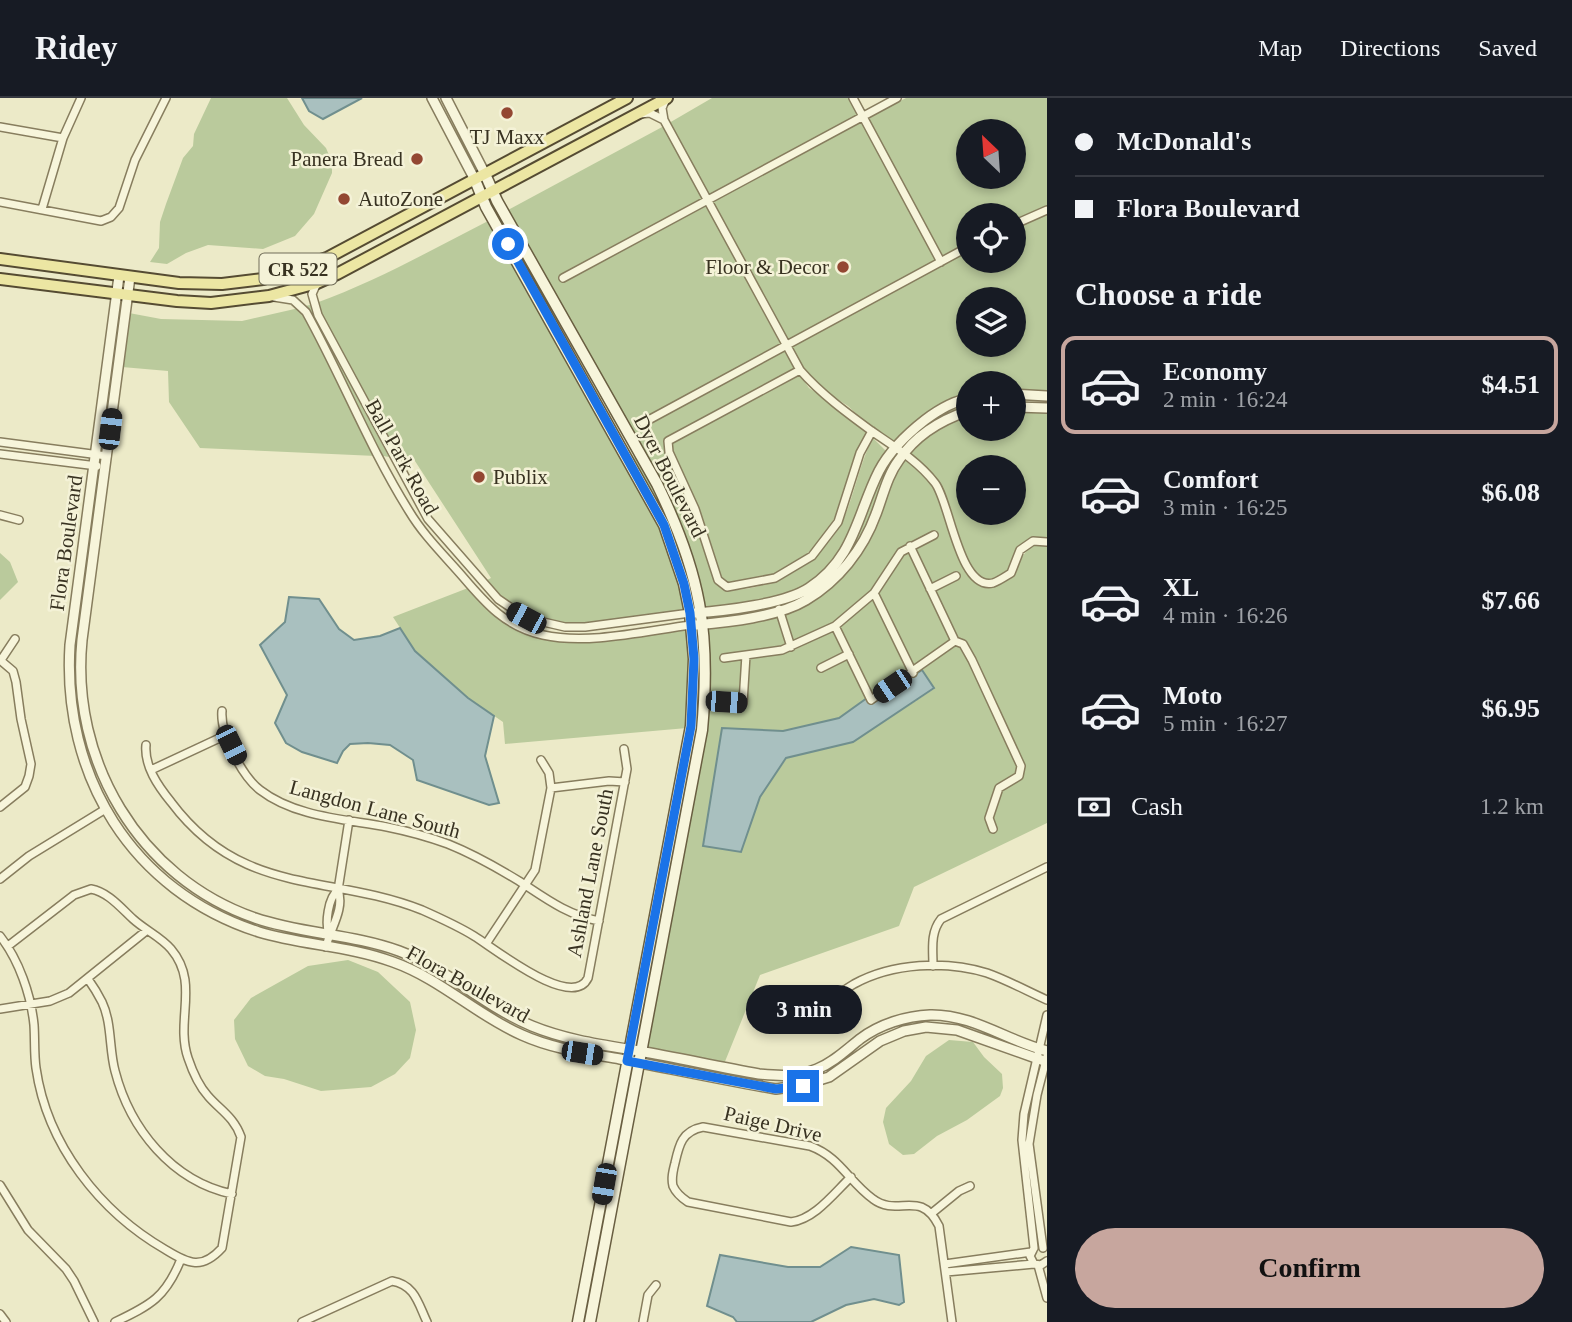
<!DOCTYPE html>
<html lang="en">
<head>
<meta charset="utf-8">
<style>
	:root { --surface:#171b24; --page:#20242c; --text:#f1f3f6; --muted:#9ea1a6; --line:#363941; --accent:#c7a69e }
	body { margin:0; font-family:Georgia,serif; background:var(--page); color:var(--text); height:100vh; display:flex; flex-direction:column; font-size:26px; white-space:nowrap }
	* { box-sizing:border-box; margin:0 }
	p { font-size:23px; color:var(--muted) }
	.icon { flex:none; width:38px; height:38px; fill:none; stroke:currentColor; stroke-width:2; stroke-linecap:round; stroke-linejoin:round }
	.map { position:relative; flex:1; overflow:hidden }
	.side { display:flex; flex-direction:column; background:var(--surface); width:525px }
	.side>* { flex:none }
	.hud { display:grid; align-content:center; height:154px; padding:0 28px; background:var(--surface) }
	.needle { width:46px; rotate:335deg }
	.fabs { position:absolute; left:956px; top:21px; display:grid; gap:14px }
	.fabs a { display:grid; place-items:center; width:70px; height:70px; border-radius:50%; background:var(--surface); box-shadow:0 4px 10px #0003; font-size:35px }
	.end { position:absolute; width:32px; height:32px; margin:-16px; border:9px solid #1a73e8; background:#fff; box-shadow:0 0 0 4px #fff }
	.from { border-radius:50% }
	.bubble { position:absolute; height:49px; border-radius:24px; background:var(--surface); box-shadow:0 4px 10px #0003; font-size:23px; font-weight:600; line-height:49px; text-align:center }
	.car { position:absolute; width:21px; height:42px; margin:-21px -10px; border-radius:9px; box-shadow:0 0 5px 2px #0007; background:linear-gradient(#222 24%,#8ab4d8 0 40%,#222 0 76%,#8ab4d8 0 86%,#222 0) }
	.hud b { display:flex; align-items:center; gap:24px; height:66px; font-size:26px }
	.hud b+b { border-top:2px solid var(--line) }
	.hud i { width:18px; height:18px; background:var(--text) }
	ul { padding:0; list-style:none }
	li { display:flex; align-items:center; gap:21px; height:98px; margin:0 14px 10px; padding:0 14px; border:4px solid transparent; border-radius:14px }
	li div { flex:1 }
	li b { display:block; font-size:26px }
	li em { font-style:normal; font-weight:600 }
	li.active { border-color:var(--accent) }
	li>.icon { width:63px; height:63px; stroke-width:1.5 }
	h2 { padding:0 28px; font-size:32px; line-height:84px }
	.pay { display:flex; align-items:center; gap:18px; height:77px; padding:0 28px; font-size:26px }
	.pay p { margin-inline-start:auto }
	.action { display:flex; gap:14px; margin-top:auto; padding:14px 28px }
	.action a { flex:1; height:80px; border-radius:42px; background:var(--accent); color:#111; font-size:28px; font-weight:600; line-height:80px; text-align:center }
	header { display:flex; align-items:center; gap:42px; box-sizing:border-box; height:98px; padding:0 35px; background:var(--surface); border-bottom:2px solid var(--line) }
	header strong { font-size:33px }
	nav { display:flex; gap:38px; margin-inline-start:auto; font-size:24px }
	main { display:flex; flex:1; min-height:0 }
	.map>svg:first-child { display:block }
</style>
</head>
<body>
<header>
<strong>Ridey</strong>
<nav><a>Map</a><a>Directions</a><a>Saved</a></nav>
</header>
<main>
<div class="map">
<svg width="1047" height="1224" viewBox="0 0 1047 1224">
	<rect width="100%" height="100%" fill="#eceac8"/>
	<path fill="#baca9c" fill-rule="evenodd" d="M211,0H287L304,27L326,50L332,64V75L314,116L295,138L263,151L208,147L186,155L167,166L150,164L159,150L160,124L166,106L183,60L193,48L194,36Z
		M712,0H850L859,17L708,98L669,25Z
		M906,0H1047V108L1013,124V117H968V146L942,159L867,20ZM968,33H1013V79H968Z
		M862,23L937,162L786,244L712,104Z
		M664,28L703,101L559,178L563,184L706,107L781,247L640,323L642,329L784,253L796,271L665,343V354L693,412L725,492C771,494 819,466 841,426C854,401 858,368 873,340L887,354C862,410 842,485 773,500C750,505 727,506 704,511L697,475L688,448L506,113Z
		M1047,115V295L1013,293V285H968V297L891,349L848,308L812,285L790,250L968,153V163H1013C1013,126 1015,131 1047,115ZM968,201H1013V247H968Z
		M501,116L553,211L544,202L496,119Z
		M490,122L643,392L672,455L686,513C638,519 572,537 527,516C510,509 497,496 485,483L491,480L413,360L396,359L321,216L316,205C377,183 433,151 490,122Z
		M310,207L389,359L383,358L305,208Z
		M299,210L376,358L200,350L169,304L168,273L122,269L129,215L161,221L242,223Z
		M800,277L809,290L844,313L868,336C847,391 835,450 775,476C762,482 742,483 727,486L721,480L698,410L672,353L671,346Z
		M594,292L632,357L644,369L670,420L698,512H692L667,425Z
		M965,304H968V310L903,352L898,351L936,318Z
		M1013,312L1047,313V441C1020,438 1017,450 1009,472C1001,476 993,483 984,481C962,478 951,404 940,386C932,374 919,365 909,356C925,337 944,325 968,317V331H1013ZM968,369H1013V415H968Z
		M892,357L898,358C871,422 853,483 781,508L780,505L807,495L849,453L882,375Z
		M904,360C915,369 928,378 935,390C948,413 958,499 995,487C1019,480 1015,460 1034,446L1047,447V725L914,789L899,828L760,877L724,966L645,951L705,632L707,529L777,516L787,547L720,557L722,563L743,561L740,602L724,601V607L743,609L746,606L749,560L794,552L834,532L845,554L817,569L820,575L848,561L867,600L839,620L783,633L722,630L741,754L760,699L787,660L853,644L934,591L922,572L957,546L935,493L960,480L957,474L932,486L914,450L938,438L936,432L899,451L872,492L834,525L792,545L783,515C845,492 857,461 882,404C888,390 894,372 904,360Z
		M909,453L951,542L918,566L913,567L878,495L903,457Z
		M0,455L10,464L18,484L0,502Z
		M468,490C530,567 602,542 688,531L691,561L687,630L505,646L503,624L468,600L415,553L393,519Z
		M874,500L908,571L872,597L839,529Z
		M694,530H700L703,560L699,631L638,950L633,949L694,629Z
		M348,862L378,874L410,904L416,932L410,960L395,976L371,989L321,993L284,981L265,978L248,968L235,941L234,922L251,900L308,868Z
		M949,942L973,944L984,959L1002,976L1003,990L1000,998L967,1022L937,1038L914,1056L903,1057L889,1046L883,1024L886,1010L911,983L926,958Z"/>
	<path fill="#a9c0bf" stroke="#708f8e" stroke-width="2" d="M302,0H362L323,21L309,13Z
		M289,499L319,501L339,531L354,542L380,538L400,530L415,553L468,600L494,618L485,658L499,705L489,707L417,682L413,662L390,647L368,645L350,646L343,653L337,665L302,654L286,645L275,625L287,597L260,547L285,524Z
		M922,572L934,590L853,644L786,660L760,699L741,754L703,748L722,630L783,633L839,620L867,600L873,605Z
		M851,1149L899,1157L904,1204L899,1207L874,1201L846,1207L811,1224H737L733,1219L707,1208L720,1157L788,1169H820Z"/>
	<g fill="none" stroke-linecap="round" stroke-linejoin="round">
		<g stroke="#877d5e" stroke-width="10">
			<path id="minor" d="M853,0L941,164
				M640,16L650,15L664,22L662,10L666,1
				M664,22L800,272C821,296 847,315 873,334C895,349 919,364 935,385C950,404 959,493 993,485C999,483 1006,478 1011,475L1020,452L1033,443L1047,444
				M0,29L63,40
				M0,104L101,123L111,119L119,110L135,62L166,0
				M42,111L63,40L81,0
				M1013,127L1047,112
				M563,180L897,0
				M317,185L312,196L318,217L428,421L498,501L526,520L565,529H585L690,515
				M274,199L293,202L306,214C342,279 369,349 409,413C424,438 444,457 463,479C486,506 506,529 543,537C588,547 645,533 691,527
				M800,272L668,343L669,354L695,411L718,482L727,489L775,480L812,458L838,424L860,355L872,333
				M643,325L968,149
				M0,344L107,358
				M0,356L97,368
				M0,417L19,422
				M930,491L956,478
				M874,495L913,575
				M779,511L791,549
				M835,528L871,602L955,543L910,448
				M955,543L963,546L972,562L1021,668L1019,678L999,690L989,720L993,731
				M724,560L782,552L835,528L874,495L901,454L934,437
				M0,562L13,573L16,584L21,621L31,666L29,678L25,689L0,709
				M1,562L15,541
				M821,570L849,556
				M726,604L743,605L746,557
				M222,613C220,636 242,678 260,692C295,719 345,721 387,729C407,733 429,739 448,746C473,756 496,769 519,783C545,800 567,817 599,823
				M146,647C144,668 158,688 171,704C242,799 327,775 422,812C440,820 458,828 474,838C494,850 572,913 588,880L627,671L624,651
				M151,672L226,637
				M551,690L609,683L625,684
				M0,781L29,758L104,712
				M329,837C325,825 328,800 338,792
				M0,838C19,862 31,897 34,927C35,942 34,956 36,970C47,1047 100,1114 166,1152C189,1166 202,1172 222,1150L241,1039C234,1019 220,1012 208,998C199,988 192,972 188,960C175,922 200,885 171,851C161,839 145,832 133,821C121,810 108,794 91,791L74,797L8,848
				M486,846L535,772L551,690L549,675L541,662
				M326,849C330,831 345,811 338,792L349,722
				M933,868C933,851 930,835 941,821L1047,769
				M88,881C93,888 98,896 102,904C112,925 109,951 115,973C130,1031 172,1083 232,1096
				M0,911L50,903L69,895L146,833
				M783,922C819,919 825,903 854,886C892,865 946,862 987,875C1007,882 1027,893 1047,902
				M851,1079C834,1095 815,1121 791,1124L688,1104C682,1100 676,1095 673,1088C671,1080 673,1073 675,1065C679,1047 682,1033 703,1029L810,1048C840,1059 849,1084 873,1101C898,1120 920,1090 939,1128L952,1224
				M0,1087L28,1132L66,1171L74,1183L94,1224
				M932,1115L959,1093L970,1088
				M1034,1150L1022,1042L1024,1016L1047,917
				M1043,1150L1029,1046L1037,997L1047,958
				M1033,1152L1030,1158L1034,1166L1041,1167L1047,1163
				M945,1166L1031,1154
				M1038,1167L1047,1200
				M946,1174L1034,1166
				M0,1216L6,1224
				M115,1224C151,1207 166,1199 181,1161
				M302,1224L392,1183C415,1187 418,1205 427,1224
				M643,1224L648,1197L656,1187"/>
		</g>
		<g stroke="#877d5e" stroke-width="12">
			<path id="tertiary" d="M432,0L475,82
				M446,0L485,76
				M119,178L70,547C62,677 131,793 259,834C302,847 350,848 393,864C441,881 476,917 522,937C553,951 586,955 620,961C672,971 724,982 776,991L803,987L829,979L880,943L904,933L926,929L957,932L1047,964
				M130,179L82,542C70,662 139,780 255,820C302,836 352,836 399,853C448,871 484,908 532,928C566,942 603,947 639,953C679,960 719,969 759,976C779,978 797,979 817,971C834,964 846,952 860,941C880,926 906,918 930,917C973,916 1007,943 1047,953
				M1013,296L1047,298
				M1013,309L1047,310
				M695,515C724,513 785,506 809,490C855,460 857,416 879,373C890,352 907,336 925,322C937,313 953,303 968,301
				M696,527C728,524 778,519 806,502C838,483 863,452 876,416C883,398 887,378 899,362C915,338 941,322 968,313"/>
		</g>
		<g stroke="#695e41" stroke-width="13">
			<path id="secondary" d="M485,76L497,103L657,386C700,474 711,534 702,632L590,1224
				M475,82L486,109L664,427L684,486L690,515L694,561L691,628L578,1224"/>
		</g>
		<g stroke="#554b32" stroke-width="14">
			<path id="primary" d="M0,161L179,185L222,186L263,181L327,160L627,0
				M0,181L177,203L211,205L269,198L317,185L337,176L667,0"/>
		</g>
		<use href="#minor" stroke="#f7f5db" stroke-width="7"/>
		<use href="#tertiary" stroke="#f7f5db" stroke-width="9"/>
		<use href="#secondary" stroke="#f7f5db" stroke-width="10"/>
		<use href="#primary" stroke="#ece6a3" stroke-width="10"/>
	</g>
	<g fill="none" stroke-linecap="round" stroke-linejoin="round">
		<path stroke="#1a73e8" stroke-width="9" d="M508,146L664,427L684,486L690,515L694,561L691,628L627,963L776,991L803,988"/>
	</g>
	<g fill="#934732" stroke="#f4f2d7" stroke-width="2.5">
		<circle cx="507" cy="15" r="7"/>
		<circle cx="417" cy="61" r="7"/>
		<circle cx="344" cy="101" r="7"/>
		<circle cx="843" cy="169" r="7"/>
		<circle cx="479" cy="379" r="7"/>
	</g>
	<g text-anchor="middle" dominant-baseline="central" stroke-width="5" stroke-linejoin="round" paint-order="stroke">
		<rect fill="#f4f2d7" stroke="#706c58" stroke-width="2" x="259.5" y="155.5" width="77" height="31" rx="5"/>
		<g font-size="19" font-weight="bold" fill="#383221">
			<text x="298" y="171">CR 522</text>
		</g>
		<g font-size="21" fill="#383221" stroke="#f4f2d7" text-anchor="end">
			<text x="507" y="39" text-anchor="middle">TJ Maxx</text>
			<text x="403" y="61">Panera Bread</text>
			<text x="358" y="101" text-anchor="start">AutoZone</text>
			<text x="829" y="169">Floor &amp; Decor</text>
			<text x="493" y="379" text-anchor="start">Publix</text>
		</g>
		<g font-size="21" fill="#383221" stroke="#f4f2d7">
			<text transform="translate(402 359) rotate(61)">Ball Park Road</text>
			<text transform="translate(670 378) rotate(63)">Dyer Boulevard</text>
			<text transform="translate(66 445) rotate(-82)">Flora Boulevard</text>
			<text transform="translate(375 711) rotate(15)">Langdon Lane South</text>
			<text transform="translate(590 775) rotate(-79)">Ashland Lane South</text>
			<text transform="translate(468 886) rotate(29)">Flora Boulevard</text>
			<text transform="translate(773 1026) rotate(13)">Paige Drive</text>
		</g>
	</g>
</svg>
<div class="fabs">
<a><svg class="needle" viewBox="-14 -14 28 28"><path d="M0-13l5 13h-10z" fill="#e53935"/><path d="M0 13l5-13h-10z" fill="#9ea1a6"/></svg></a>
<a><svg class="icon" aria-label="locate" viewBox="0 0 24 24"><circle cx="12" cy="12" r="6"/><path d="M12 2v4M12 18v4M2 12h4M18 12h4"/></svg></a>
<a><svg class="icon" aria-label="layers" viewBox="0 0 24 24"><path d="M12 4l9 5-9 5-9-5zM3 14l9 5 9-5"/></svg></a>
<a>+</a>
<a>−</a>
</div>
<i class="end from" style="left:508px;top:146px"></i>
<i class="end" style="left:803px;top:988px"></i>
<div class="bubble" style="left:746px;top:887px;width:116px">3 min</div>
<i class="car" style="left:110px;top:331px;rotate:7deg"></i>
<i class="car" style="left:526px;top:520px;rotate:298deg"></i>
<i class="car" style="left:892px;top:588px;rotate:236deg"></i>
<i class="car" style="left:726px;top:604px;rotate:94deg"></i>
<i class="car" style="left:231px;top:647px;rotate:154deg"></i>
<i class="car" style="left:582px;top:955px;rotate:99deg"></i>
<i class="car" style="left:604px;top:1086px;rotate:190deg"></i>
</div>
<section class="side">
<div class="hud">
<b><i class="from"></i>McDonald's</b>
<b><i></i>Flora Boulevard</b>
</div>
<h2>Choose a ride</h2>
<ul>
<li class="active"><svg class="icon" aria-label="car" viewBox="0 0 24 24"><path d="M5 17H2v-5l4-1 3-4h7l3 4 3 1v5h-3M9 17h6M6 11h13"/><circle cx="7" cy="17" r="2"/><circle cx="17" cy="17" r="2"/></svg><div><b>Economy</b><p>2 min · 16:24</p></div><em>$4.51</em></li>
<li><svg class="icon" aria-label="car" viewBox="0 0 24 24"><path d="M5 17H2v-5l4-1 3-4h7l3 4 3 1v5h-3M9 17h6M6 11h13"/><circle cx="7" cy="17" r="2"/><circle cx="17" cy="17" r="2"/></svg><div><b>Comfort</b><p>3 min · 16:25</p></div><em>$6.08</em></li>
<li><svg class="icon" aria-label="car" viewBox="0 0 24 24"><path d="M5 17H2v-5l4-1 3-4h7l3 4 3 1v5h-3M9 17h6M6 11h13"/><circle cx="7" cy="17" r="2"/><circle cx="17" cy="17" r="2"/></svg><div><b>XL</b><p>4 min · 16:26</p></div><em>$7.66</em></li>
<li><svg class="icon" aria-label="car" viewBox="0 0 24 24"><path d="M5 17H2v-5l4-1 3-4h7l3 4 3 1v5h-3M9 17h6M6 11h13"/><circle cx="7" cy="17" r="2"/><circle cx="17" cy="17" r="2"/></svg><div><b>Moto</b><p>5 min · 16:27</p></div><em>$6.95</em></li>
</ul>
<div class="pay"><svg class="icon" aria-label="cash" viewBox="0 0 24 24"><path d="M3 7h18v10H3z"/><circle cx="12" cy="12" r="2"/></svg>Cash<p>1.2 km</p></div>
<div class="action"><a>Confirm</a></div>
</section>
</main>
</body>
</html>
